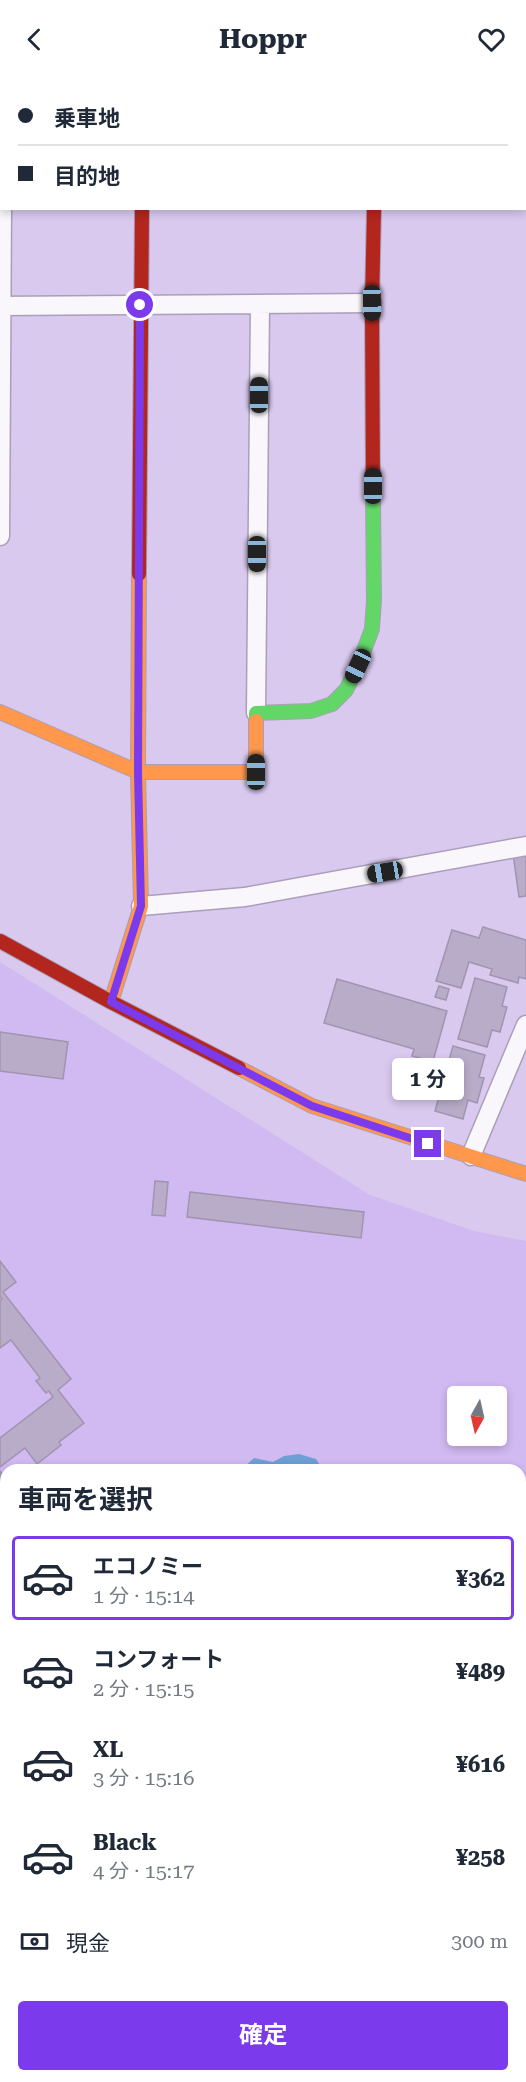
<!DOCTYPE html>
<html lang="ja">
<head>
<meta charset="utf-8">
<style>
	:root { --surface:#fff; --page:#f2f2f3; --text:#1f2937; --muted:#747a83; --line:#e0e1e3; --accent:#7c3aed }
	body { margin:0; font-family:"Roboto Serif","Noto Sans JP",serif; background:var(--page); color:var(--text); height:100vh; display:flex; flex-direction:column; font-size:22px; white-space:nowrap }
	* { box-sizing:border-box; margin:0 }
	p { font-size:20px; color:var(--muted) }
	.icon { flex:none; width:33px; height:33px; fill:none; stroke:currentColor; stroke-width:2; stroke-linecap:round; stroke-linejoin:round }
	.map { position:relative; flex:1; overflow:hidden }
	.drawer { position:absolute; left:0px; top:1386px; width:526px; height:618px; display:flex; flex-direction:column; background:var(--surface); border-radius:18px 18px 0 0; box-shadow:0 3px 9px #0003 }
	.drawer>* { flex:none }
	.top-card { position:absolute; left:0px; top:0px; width:526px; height:132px; box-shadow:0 3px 9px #0003; display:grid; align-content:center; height:132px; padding:0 18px; background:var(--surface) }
	.needle { width:39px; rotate:188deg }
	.tools { position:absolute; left:447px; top:1308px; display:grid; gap:12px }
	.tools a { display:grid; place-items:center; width:60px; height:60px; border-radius:6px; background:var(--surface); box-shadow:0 3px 9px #0003; font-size:30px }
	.end { position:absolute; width:27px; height:27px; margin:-14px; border:8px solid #7c3aed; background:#fff; box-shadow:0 0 0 3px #fff }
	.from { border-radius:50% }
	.bubble { position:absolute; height:42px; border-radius:6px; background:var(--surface); box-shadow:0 3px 9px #0003; font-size:20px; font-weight:700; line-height:42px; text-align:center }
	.car { position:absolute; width:18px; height:36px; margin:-18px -9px; border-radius:8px; box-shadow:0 0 4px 2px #0007; background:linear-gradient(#222 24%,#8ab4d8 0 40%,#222 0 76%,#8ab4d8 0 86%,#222 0) }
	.top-card b { display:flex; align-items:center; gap:21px; height:57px; font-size:22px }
	.top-card b+b { border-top:2px solid var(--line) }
	.top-card i { width:15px; height:15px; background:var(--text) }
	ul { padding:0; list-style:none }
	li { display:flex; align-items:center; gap:18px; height:84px; margin:0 12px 9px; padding:0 6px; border:3px solid transparent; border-radius:6px }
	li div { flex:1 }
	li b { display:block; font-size:22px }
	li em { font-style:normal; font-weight:700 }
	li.on { border-color:var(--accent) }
	li>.icon { width:54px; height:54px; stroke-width:1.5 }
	h2 { padding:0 18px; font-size:27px; line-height:72px }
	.pay { display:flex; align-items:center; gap:15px; height:66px; padding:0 18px; font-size:22px }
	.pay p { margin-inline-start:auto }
	.button { display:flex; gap:12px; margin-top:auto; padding:12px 18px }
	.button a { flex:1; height:69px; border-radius:6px; background:var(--accent); color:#fff; font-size:24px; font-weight:700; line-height:69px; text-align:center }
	header { display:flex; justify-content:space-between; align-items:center; height:78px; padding:0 18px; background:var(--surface); font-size:27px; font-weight:700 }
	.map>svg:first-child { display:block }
</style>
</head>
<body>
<header><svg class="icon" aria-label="back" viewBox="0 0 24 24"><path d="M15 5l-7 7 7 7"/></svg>Hoppr<svg class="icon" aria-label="heart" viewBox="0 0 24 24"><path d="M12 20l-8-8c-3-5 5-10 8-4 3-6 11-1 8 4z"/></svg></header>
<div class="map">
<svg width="526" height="2004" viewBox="0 0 526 2004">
	<rect width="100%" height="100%" fill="#d9c9ee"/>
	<path fill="#d1b9f2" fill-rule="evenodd" d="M0,884L370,1117L474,1153L526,1163V2004H0ZM458,1318H496V1358H458ZM6,1392H520V1998H6Z"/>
	<path fill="#6ea0d3" d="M299,1376L316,1381L323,1392H241L254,1380L273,1384L284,1378Z
		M223,1998H331V2004H225Z"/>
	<path fill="#b9acc9" stroke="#a094b0" stroke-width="1.5" d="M526,775V818L519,819L513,776Z
		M483,849L526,862V901L519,899L518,905L490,897L492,891L469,884L461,910L436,903L452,852L479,860Z
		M475,900L507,909L502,928L507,929L500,954L492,952L487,969L458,961Z
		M337,901L447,933L430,994L417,991L420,980L412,978L414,971L324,945Z
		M439,908L449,911L446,922L435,919Z
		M0,954L68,964L63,1001L0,993Z
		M453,968L485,977L479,999L484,1000L477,1025L468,1022L463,1041L435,1033Z
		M155,1103L168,1104L165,1138L152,1137Z
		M190,1114L364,1134L361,1160L187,1139Z
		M0,1183L16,1204L3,1214L71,1301L58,1312L84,1345L59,1364L61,1367L37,1386L25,1370L0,1389V1360L53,1319L49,1313L46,1315L36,1303L40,1300L11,1262L0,1270V1223L2,1221L0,1219Z
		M0,1393L6,1401V1416L0,1420Z
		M6,1497V1549L0,1554V1519L4,1517L0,1512V1502Z"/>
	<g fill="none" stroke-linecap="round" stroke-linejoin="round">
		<g stroke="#aa9eba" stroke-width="21">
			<path id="street" d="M20,2L21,0
				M145,2V0
				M0,228L372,225
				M0,458L2,130
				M256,635L260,226
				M141,828L245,819L526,768
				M471,1078L526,947"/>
		</g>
		<g stroke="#aa9eba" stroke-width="16">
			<path id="fast" d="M256,643V635L311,633L332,626L346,612L358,588L372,551L374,522L373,416"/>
		</g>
		<g stroke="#aa9eba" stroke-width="16">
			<path id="slow" d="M0,634L138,694H256V643
				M111,924L141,828L138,694L139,496
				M239,990L312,1028L526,1096"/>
		</g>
		<g stroke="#aa9eba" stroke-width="16">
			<path id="jam" d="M373,416L372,225L374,130
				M139,496L142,130
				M0,863L111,924L239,990"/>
		</g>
		<use href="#street" stroke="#f9f7fc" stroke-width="18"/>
		<use href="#fast" stroke="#63d668" stroke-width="14"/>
		<use href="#slow" stroke="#ff974d" stroke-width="14"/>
		<use href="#jam" stroke="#b3261e" stroke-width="14"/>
	</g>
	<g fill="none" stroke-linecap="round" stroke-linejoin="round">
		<path stroke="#7c3aed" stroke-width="8" d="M140,227L138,694L141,828L111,924L312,1028L428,1066"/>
	</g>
</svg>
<div class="tools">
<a><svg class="needle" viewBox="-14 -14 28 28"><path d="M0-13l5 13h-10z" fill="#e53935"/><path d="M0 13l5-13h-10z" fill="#747a83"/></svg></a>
</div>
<i class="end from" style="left:140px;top:227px"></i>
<i class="end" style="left:428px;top:1066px"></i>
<div class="bubble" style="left:392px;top:980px;width:72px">1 分</div>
<i class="car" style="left:372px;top:225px;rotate:179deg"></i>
<i class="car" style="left:259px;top:317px;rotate:0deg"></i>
<i class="car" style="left:373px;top:408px;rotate:0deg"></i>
<i class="car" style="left:257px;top:476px;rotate:180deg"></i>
<i class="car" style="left:358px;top:588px;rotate:205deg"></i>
<i class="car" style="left:256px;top:694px;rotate:0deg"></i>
<i class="car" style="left:385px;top:794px;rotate:260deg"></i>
<div class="top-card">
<b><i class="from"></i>乗車地</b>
<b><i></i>目的地</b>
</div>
<section class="drawer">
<h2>車両を選択</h2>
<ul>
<li class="on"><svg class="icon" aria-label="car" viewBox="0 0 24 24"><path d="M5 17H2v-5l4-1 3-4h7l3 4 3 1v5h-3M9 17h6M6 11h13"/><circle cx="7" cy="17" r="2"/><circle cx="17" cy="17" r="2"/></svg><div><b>エコノミー</b><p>1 分 · 15:14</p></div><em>¥362</em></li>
<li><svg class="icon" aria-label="car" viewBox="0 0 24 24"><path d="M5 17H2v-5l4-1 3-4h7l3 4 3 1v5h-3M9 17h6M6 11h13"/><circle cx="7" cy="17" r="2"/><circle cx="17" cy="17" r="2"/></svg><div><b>コンフォート</b><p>2 分 · 15:15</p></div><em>¥489</em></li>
<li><svg class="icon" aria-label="car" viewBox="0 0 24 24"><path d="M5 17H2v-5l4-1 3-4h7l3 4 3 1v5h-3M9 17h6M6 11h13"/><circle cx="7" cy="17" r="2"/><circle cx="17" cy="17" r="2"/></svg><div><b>XL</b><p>3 分 · 15:16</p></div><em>¥616</em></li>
<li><svg class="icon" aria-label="car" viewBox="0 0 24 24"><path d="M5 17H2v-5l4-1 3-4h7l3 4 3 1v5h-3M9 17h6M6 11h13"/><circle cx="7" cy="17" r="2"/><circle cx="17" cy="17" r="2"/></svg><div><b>Black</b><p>4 分 · 15:17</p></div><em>¥258</em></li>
</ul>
<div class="pay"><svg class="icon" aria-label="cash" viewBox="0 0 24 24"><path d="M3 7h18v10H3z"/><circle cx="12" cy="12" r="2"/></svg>現金<p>300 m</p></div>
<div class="button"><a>確定</a></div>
</section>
</div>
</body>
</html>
